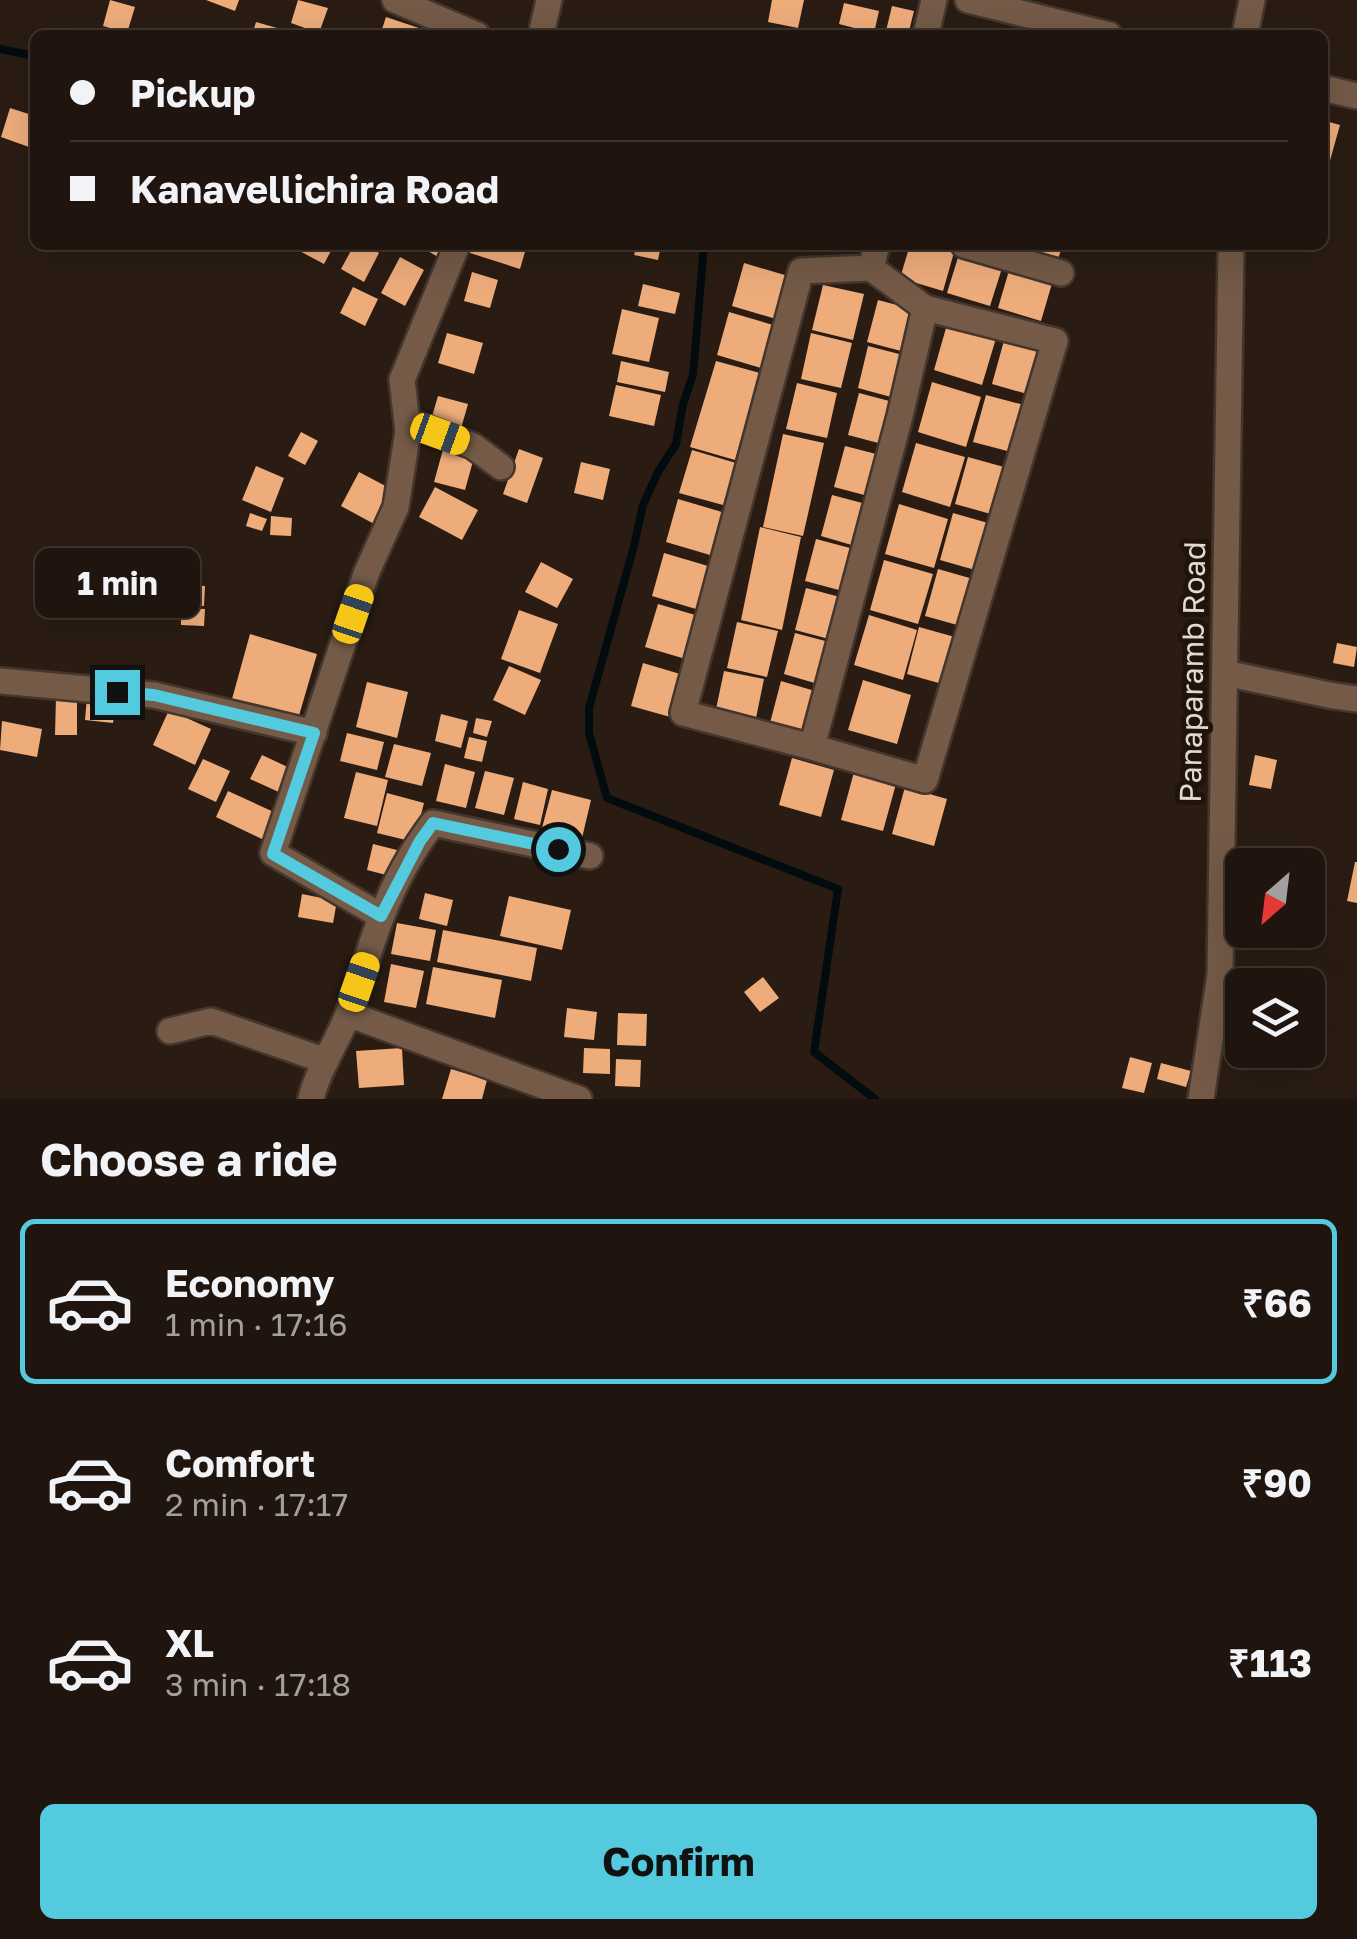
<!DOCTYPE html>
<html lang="en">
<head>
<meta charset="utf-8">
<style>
	:root { --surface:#20150e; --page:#281e17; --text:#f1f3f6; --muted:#a29f9e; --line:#3d342e; --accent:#54cade }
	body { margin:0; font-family:"Golos Text",sans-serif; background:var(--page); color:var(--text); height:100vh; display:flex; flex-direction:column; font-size:38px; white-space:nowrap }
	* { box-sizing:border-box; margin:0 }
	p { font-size:32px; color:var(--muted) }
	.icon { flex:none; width:55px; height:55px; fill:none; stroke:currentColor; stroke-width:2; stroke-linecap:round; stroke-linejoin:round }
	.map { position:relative; height:1099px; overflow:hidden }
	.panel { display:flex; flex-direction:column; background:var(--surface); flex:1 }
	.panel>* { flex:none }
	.hud { position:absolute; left:30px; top:30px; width:1298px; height:220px; border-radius:15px; box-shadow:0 10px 40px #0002,0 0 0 2px var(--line); display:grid; align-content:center; height:220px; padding:0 40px; background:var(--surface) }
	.needle { width:65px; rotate:208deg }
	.tools { position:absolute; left:1225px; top:848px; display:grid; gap:20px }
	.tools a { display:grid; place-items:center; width:100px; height:100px; border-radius:15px; background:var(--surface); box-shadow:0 10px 40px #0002,0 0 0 2px var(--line); font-size:50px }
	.end { position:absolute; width:45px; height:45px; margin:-22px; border:12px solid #54cade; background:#111; box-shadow:0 0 0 5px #111 }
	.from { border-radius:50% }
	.bubble { position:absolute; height:70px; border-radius:15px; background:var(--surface); box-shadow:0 10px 40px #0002,0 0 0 2px var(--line); font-size:32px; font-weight:700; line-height:70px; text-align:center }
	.car { position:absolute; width:30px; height:60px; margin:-30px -15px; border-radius:12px; box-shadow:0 0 8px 2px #0007; background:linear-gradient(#f5c518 24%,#345 0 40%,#f5c518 0 76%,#345 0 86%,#f5c518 0) }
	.hud b { display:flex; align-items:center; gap:35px; height:95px; font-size:38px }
	.hud b+b { border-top:2px solid var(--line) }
	.hud i { width:25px; height:25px; background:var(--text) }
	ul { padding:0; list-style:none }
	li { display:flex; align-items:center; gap:30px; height:165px; margin:0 20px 15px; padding:0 20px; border:5px solid transparent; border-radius:15px }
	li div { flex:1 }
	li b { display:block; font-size:38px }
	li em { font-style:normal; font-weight:700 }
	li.selected { border-color:var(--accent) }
	li>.icon { width:90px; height:90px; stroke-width:1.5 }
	h2 { padding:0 40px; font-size:45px; line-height:120px }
	.action { display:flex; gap:20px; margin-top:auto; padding:20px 40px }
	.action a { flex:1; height:115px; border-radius:15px; background:var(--accent); color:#111; font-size:40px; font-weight:700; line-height:115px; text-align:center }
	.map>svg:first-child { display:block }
</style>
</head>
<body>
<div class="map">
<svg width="1357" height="1099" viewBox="0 0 1357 1099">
	<rect width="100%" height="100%" fill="#2a1c12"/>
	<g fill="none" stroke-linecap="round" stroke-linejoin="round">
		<path stroke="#020c0f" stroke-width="8" d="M0,49L35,56
			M704,245L693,375L683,404L676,444L658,472L643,505L634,546L589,708V733L607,798L838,889L814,1052L875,1099"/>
	</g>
	<path fill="#eeac7b" d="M110,0L135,7L127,33L103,26Z
		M206,0H239L235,11Z
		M298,0L328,8L319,33L291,23Z
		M772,0H804L798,28L768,22Z
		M844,3L879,11L874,33L839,24Z
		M892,6L914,11L908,35H885Z
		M386,17L437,34L436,35H380Z
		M256,22L298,34L297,35H252Z
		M10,108L35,116V127L29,147L1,137Z
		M1322,120L1340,125L1329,164L1322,162Z
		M295,245H334L324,264L294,248Z
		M354,245H364L379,253L364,282L341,269Z
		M417,245H447L440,258Z
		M470,245H527L520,269L467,252Z
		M637,245H661L658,260L634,255Z
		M910,245H941L955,249L943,291L900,278Z
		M1015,245H1063L1056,264L1013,250Z
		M960,251L1003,265L990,306L947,293Z
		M400,257L424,270L405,306L381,293Z
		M744,263L788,276L776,319L732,306Z
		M1010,267L1053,280L1041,321L998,308Z
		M472,272L498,280L490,308L464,301Z
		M643,284L680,293L675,314L638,306Z
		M823,285L864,294L853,340L812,330Z
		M353,287L378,299L365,326L340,313Z
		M878,300L912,309L901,351L867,342Z
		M622,309L659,318L649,362L612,354Z
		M729,312L773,325L761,368L717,355Z
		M948,321L997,335L982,385L934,370Z
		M447,333L483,343L474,374L438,363Z
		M811,333L852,343L841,388L801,379Z
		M1005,337L1049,350L1034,396L992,384Z
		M868,346L903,355L891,397L858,388Z
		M621,361L669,372L665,392L617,382Z
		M716,361L760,373L735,460L690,447Z
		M932,382L981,397L966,447L918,432Z
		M797,383L837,393L827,438L786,429Z
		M616,385L661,395L654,426L609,416Z
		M859,393L893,402L882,444L848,435Z
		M986,395L1028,406L1015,453L973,442Z
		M438,396L468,404L460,432L430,423Z
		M301,432L318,441L305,465L288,456Z
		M783,434L824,443L803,536L763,527Z
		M916,443L965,457L950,507L902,492Z
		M444,446L475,454L465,490L434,482Z
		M845,446L880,455L868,496L834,487Z
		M519,449L543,458L527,503L503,494Z
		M692,450L736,463L723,505L679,493Z
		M968,457L1011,469L998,516L955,504Z
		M581,462L610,469L603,500L574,493Z
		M256,466L284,478L271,512L242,500Z
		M359,472L395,491L376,525L341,506Z
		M435,487L478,510L462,540L419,517Z
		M832,495L866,504L855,546L821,536Z
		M678,499L722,512L710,555L666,542Z
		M899,504L948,519L934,568L885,554Z
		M250,513L267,519L262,531L246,526Z
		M953,513L995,525L982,572L940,560Z
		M271,516L292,518L291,536L270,535Z
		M760,527L801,537L782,630L741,620Z
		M816,539L850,548L839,590L805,581Z
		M664,553L708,566L696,609L652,596Z
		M884,560L933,574L918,624L870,610Z
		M541,562L573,579L557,608L525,592Z
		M938,569L980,581L968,628L925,616Z
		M184,585L205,586L204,606L182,604Z
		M806,588L840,597L829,639L795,630Z
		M658,604L702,617L689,660L645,647Z
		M181,608L205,609L204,626L181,625Z
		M519,610L558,624L540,673L501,659Z
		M869,615L917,630L903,680L854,665Z
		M737,622L778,631L767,677L727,668Z
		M919,627L962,639L949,686L907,674Z
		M795,633L829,642L818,684L784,674Z
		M250,634L317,654L298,719L232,699Z
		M1337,643L1357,647L1354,667L1333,663Z
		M643,663L687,676L674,718L631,706Z
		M509,666L541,680L525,715L493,700Z
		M724,671L764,679L756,718L716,709Z
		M863,680L911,695L897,744L848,730Z
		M781,681L815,691L804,732L770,723Z
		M367,682L408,692L397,738L356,727Z
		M56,696L77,697V735H55Z
		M87,697L116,700L113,723L85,720Z
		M169,710L211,729L195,765L153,745Z
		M441,714L468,721L461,748L435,741Z
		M476,718L492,721L487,737L473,733Z
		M2,721L42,729L37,757L0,750Z
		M347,733L384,742L377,770L340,761Z
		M469,737L487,741L482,762L464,758Z
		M394,744L431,753L422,786L385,777Z
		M262,755L292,769L281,793L250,779Z
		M1255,755L1277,760L1271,789L1249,785Z
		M792,758L834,770L821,817L779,805Z
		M203,759L230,771L216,802L188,789Z
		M445,764L475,772L466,808L436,801Z
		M485,771L514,778L504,815L475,808Z
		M356,772L388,780L377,826L344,818Z
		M854,772L896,784L883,831L841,820Z
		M523,782L548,789L540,825L514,819Z
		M905,787L947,799L934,846L892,834Z
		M552,790L591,800L582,838L542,828Z
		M228,791L276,813L264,840L216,817Z
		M387,793L424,803L414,842L377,833Z
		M373,844L401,851L394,877L367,870Z
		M1355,862H1357V903L1347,901Z
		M425,893L453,900L447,926L419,919Z
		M302,894L337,901L333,923L298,917Z
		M509,896L571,910L562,950L500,936Z
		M397,923L436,930L430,961L391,954Z
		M443,930L537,948L531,981L437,962Z
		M391,964L424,971L416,1008L384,1002Z
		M433,967L502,980L495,1018L426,1004Z
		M763,977L779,998L760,1012L744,992Z
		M567,1008L597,1012L594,1040L564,1037Z
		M618,1013L647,1014L646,1046L617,1045Z
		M402,1048L404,1085L359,1088L356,1051Z
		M584,1048L610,1049V1074L583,1073Z
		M1130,1057L1152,1063L1144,1093L1122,1088Z
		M616,1059L641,1060L640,1087L615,1086Z
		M1161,1063L1191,1071L1186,1087L1157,1079Z
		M451,1069L487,1080L482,1099H442Z"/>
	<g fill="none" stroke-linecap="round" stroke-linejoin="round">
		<g stroke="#44362d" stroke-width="30">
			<path id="minor" d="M395,0L477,35
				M968,0L1109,35
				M541,35L549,0
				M926,35L934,0
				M1245,35L1252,0
				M1322,88L1357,96
				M877,245L871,268L801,271L683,713L812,747L925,780L1055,341L925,308
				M964,245L1061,273
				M407,421L473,446L501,467
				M1225,673L1334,696L1357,699
				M0,681L154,695L314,733
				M812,747L900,416L925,308L871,268
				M381,916L273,853L366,574L396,507L408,431L402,380L457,245
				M348,1014L579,1099
				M170,1031L211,1021L326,1061
				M311,1099C318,1069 337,1043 348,1014C361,983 368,950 381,918C393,886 412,851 433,823L590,856
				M1201,1099L1220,974L1231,245"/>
		</g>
		<use href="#minor" stroke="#745a47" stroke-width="25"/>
	</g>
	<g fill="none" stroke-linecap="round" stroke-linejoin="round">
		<path stroke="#54cade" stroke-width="12" d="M117,692L154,695L314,733L273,854L381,916L420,841L433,823L558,849"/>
	</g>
	<g text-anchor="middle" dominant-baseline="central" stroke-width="10" stroke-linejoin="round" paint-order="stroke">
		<g font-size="30" fill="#e3d9d3" stroke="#201309">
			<text transform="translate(1192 672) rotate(-89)">Panaparamb Road</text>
		</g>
	</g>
</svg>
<div class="tools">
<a><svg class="needle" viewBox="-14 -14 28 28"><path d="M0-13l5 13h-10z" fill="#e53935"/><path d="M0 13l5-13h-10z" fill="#a29f9e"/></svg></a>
<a><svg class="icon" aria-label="layers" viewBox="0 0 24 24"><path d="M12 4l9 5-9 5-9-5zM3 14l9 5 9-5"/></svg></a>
</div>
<i class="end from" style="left:558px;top:849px"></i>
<i class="end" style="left:117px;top:692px"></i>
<div class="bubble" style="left:35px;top:548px;width:165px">1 min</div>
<i class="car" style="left:440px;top:434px;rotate:110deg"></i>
<i class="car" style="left:353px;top:614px;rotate:19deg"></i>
<i class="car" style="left:359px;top:982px;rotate:19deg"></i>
<div class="hud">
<b><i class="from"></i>Pickup</b>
<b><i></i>Kanavellichira Road</b>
</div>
</div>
<section class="panel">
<h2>Choose a ride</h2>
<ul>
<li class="selected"><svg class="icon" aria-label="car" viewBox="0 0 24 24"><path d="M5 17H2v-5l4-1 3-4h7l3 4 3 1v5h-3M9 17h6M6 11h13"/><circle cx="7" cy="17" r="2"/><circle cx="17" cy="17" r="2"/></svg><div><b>Economy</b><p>1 min · 17:16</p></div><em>₹66</em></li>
<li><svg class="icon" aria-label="car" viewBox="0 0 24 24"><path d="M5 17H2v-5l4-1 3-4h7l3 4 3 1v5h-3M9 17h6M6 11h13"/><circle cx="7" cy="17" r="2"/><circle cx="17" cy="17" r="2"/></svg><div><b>Comfort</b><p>2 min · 17:17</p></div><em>₹90</em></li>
<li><svg class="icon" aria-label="car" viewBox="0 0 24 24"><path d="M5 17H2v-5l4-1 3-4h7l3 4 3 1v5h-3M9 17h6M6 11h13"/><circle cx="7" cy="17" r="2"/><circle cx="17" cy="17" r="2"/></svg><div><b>XL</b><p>3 min · 17:18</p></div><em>₹113</em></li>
</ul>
<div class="action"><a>Confirm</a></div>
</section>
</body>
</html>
